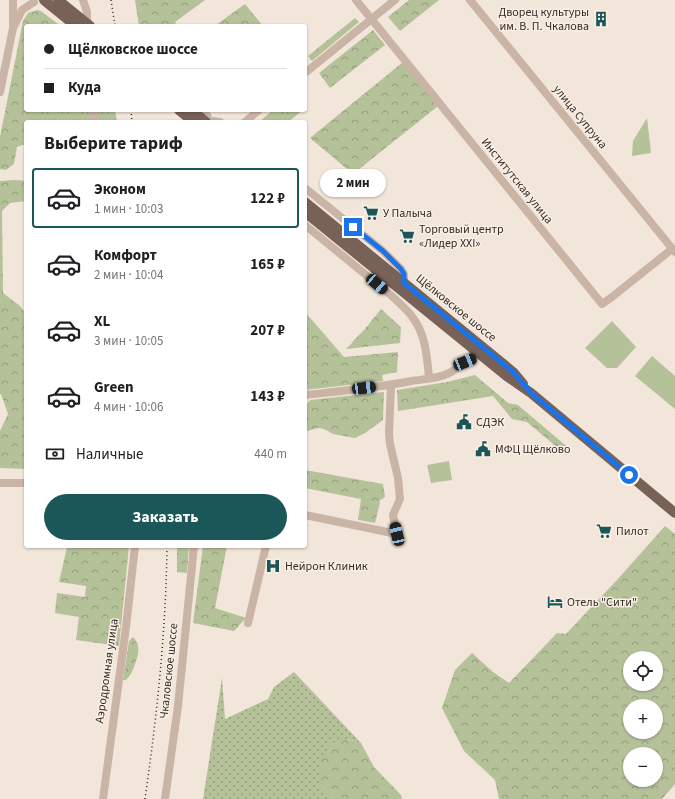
<!DOCTYPE html>
<html lang="ru">
<head>
<meta charset="utf-8">
<style>
	:root { --surface:#fff; --page:#f6f6f6; --text:#202124; --muted:#757577; --line:#e0e0e0; --accent:#1b5658 }
	body { margin:0; font-family:"Source Sans 3",sans-serif; background:var(--page); color:var(--text); height:100vh; display:flex; flex-direction:column; font-size:15px; white-space:nowrap }
	* { box-sizing:border-box; margin:0 }
	p { font-size:13px; color:var(--muted) }
	.icon { flex:none; width:22px; height:22px; fill:none; stroke:currentColor; stroke-width:2; stroke-linecap:round; stroke-linejoin:round }
	.map { position:relative; flex:1; overflow:hidden }
	.details { position:absolute; left:24px; top:120px; width:283px; height:428px; display:flex; flex-direction:column; background:var(--surface); border-radius:4px; box-shadow:0 1px 3px #0004 }
	.details>* { flex:none }
	.hud { position:absolute; left:24px; top:24px; width:283px; height:88px; border-radius:4px; box-shadow:0 1px 3px #0004; display:grid; align-content:center; height:88px; padding:0 20px; background:var(--surface) }
	.fabs { position:absolute; left:623px; top:651px; display:grid; gap:8px }
	.fabs a { display:grid; place-items:center; width:40px; height:40px; border-radius:50%; background:var(--surface); box-shadow:0 1px 3px #0004; font-size:20px }
	.end { position:absolute; width:18px; height:18px; margin:-9px; border:5px solid #1a73e8; background:#fff; box-shadow:0 0 0 2px #fff }
	.from { border-radius:50% }
	.bubble { position:absolute; height:28px; border-radius:14px; background:var(--surface); box-shadow:0 1px 3px #0004; font-size:13px; font-weight:700; line-height:28px; text-align:center }
	.car { position:absolute; width:12px; height:24px; margin:-12px -6px; border-radius:5px; box-shadow:0 0 3px 1px #0007; background:linear-gradient(#222 24%,#8ab4d8 0 40%,#222 0 76%,#8ab4d8 0 86%,#222 0) }
	.hud b { display:flex; align-items:center; gap:14px; height:38px; font-size:15px }
	.hud b+b { border-top:1px solid var(--line) }
	.hud i { width:10px; height:10px; background:var(--text) }
	ul { padding:0; list-style:none }
	li { display:flex; align-items:center; gap:12px; height:60px; margin:0 8px 6px; padding:0 12px; border:2px solid transparent; border-radius:4px }
	li div { flex:1 }
	li b { display:block; font-size:15px }
	li em { font-style:normal; font-weight:700 }
	li.current { border-color:var(--accent) }
	li>.icon { width:36px; height:36px; stroke-width:1.5 }
	h2 { padding:0 20px; font-size:18px; line-height:48px }
	.pay { display:flex; align-items:center; gap:10px; height:44px; padding:0 20px; font-size:15px }
	.pay p { margin-inline-start:auto }
	.primary-button { display:flex; gap:8px; margin-top:auto; padding:8px 20px }
	.primary-button a { flex:1; height:46px; border-radius:24px; background:var(--accent); color:#fff; font-size:16px; font-weight:700; line-height:46px; text-align:center }
	.map>svg:first-child { display:block }
</style>
</head>
<body>
<div class="map">
<svg width="675" height="799" viewBox="0 0 675 799">
	<defs>
		<pattern id="grass-dots" width="8" height="8" patternUnits="userSpaceOnUse"><rect width="8" height="8" fill="#b5c199"/><path d="M2 2h.1M6 6h.1" fill="none" stroke="#949d7d" stroke-width="1.8" stroke-linecap="round"/></pattern>
		<pattern id="forest-crowns" width="20" height="18" patternUnits="userSpaceOnUse"><rect width="20" height="18" fill="#b5c199"/><path d="M2 6a3 3 0 1 1 6 0M12 15a3 3 0 1 1 6 0" fill="none" stroke="#949d7d"/></pattern>
	</defs>
	<rect width="100%" height="100%" fill="#f2e5d9"/>
	<path fill="url(#grass-dots)" d="M294,672L361,743L347,739L321,785L334,799H203L222,678L225,719L268,699L274,687Z"/>
	<path fill="url(#forest-crowns)" fill-rule="evenodd" d="M135,0H205L175,22L177,26H139Z
		M409,0H439L400,31L388,17Z
		M245,4L263,26H217L216,25Z
		M37,10L41,11L58,24L57,26H26V110H115L117,122H26V144L17,147L14,164L6,170L0,169V137L23,21L28,13Z
		M355,18L359,22L312,61L308,56Z
		M373,30L385,45L330,88L319,73Z
		M403,62L438,106L353,174L310,138Z
		M273,110H303L288,122H259Z
		M15,180L26,181V201L10,203L2,211L3,293L20,306L26,314V469L0,468V431L8,414L1,394H0V181Z
		M381,309L401,327L400,343L346,349L352,343L353,341L364,330Z
		M305,312L344,357L398,352L397,372L382,375L383,381L305,390Z
		M475,375L508,403L518,405L571,450L566,455L527,422L512,419L493,396L398,411L397,390L447,382Z
		M384,392L383,420L365,433L355,438L333,434L324,429L318,428L307,431C305,426 303,410 306,405C306,404 310,401 310,400Z
		M305,470L383,484L385,497L379,501L380,503L375,523L358,520L361,499L305,488Z
		M665,526L675,534V784L662,799H499L495,780L464,751L442,708L455,670L472,653L493,672L509,683L557,633L566,634L617,580ZM630,658H656V684H630ZM630,706H656V732H630ZM630,754H656V780H630Z
		M42,546H129L119,646L76,640L79,617L55,613L57,593L85,597L86,586L59,582L67,547L42,548Z
		M177,546H189L187,573L177,572Z
		M203,546H227L215,608L246,618L234,631L193,623Z
		M133,637C142,647 138,655 134,667C132,672 130,676 126,680H123L129,641Z
		M347,739L361,743L374,767L401,795L402,799H334L321,785L320,762L331,743Z"/>
	<path fill="#b5c199" d="M647,118L651,153L632,156L633,141Z
		M612,321L636,347L617,368H607L585,348Z
		M652,356L675,376V409L635,376Z
		M449,461L452,480L431,483L427,465Z"/>
	<g fill="none" stroke-linecap="round" stroke-linejoin="round">
		<path stroke="#cab4a5" stroke-width="8" d="M83,0L87,12V26
			M356,0L602,304L612,297L672,249
			M470,0L675,252
			M13,26V0
			M305,73L395,0
			M0,92L13,28L22,10L34,2
			M93,110L94,122
			M205,110L209,121
			M208,122L213,121L220,122
			M245,122L259,110
			M305,188L383,251L401,269L404,274V283
			M305,225L393,297C400,304 408,310 413,318C426,335 427,358 429,378
			M305,395C341,391 376,388 411,381C423,379 436,379 447,374C458,369 474,356 478,345
			M0,483H26
			M305,515L397,534L393,515L400,499L398,478L390,444L389,433L391,385
			M248,623L266,546
			M103,799L126,627L135,546
			M165,799L178,706L194,546"/>
		<path stroke="#786157" stroke-width="10" d="M44,0L76,26
			M179,110L194,122
			M192,110L206,122
			M305,202L513,372L523,384
			M305,212L508,377L531,393L675,513"/>
		<path stroke="#362b26" stroke-width="1.5" stroke-dasharray="1 3" stroke-linecap="butt" d="M111,0L115,26
			M131,110L132,122
			M145,799C157,715 166,631 167,546"/>
		<path stroke="#786157" stroke-width="10" d="M58,0L90,26"/>
	</g>
	<g fill="none" stroke-linecap="round" stroke-linejoin="round">
		<path stroke="#1a73e8" stroke-width="5" d="M353,227L383,251L401,269L404,274V283L513,372L531,393L629,475"/>
	</g>
	<defs>
		<g id="building-bare" transform="scale(1.2)"><path d="M-4-6H4V6H1V3H-1V6H-4ZM-2.5-4.3h1.7v1.8h-1.7ZM.8-4.3h1.7v1.8H.8ZM-2.5-1h1.7V.8h-1.7ZM.8-1h1.7V.8H.8Z" fill="#1b5658" stroke="#faefe5" stroke-width="2.5" paint-order="stroke"/></g>
		<g id="supermarket-bare" transform="scale(1.2)"><path d="M-6-5.5h2.5l.6 2H6L4.5 2H-2.5L-4.4-4H-6ZM-1.5 3.2a1.3 1.3 0 1 0 .1 0ZM3 3.2a1.3 1.3 0 1 0 .1 0Z" fill="#1b5658" stroke="#faefe5" stroke-width="2.5" paint-order="stroke"/></g>
		<g id="civic-bare" transform="scale(1.2)"><path d="M-.6-6.5H3V-4.5H.6V-3L4-1V1h2V6H-6V1h2V-1L-.6-3ZM-1.2 2.5V6h2.4V2.5Z" fill="#1b5658" stroke="#faefe5" stroke-width="2.5" paint-order="stroke"/></g>
		<g id="hospital-bare" transform="scale(1.2)"><path d="M-5-5h3v3.5h4V-5h3V5h-3V1.5h-4V5h-3Z" fill="#1b5658" stroke="#faefe5" stroke-width="2.5" paint-order="stroke"/></g>
		<g id="hotel-bare" transform="scale(1.2)"><path d="M-6-4.5h1.5V1H6V5H4.5V3h-9V5H-6ZM-4 0a1.8 1.8 0 1 1 3.6 0ZM.5 0V-2.5h3Q6-2.5 6 0Z" fill="#1b5658" stroke="#faefe5" stroke-width="2.5" paint-order="stroke"/></g>
	</defs>
	<g fill-rule="evenodd">
		<use href="#building-bare" x="601" y="19"/>
		<use href="#supermarket-bare" x="371" y="213"/>
		<use href="#supermarket-bare" x="407" y="236"/>
		<use href="#civic-bare" x="464" y="422"/>
		<use href="#civic-bare" x="483" y="449"/>
		<use href="#supermarket-bare" x="604" y="531"/>
		<use href="#hospital-bare" x="273" y="566"/>
		<use href="#hotel-bare" x="555" y="602"/>
	</g>
	<g text-anchor="middle" dominant-baseline="central" stroke-width="3" stroke-linejoin="round" paint-order="stroke">
		<g font-size="12" fill="#362b26" stroke="#faefe5" text-anchor="start">
			<text x="589" y="12" text-anchor="end">Дворец культуры<tspan x="589" dy="14">им. В. П. Чкалова</tspan></text>
			<text x="383" y="213">У Палыча</text>
			<text x="419" y="229">Торговый центр<tspan x="419" dy="14">«Лидер XXI»</tspan></text>
			<text x="476" y="422">СДЭК</text>
			<text x="495" y="449">МФЦ Щёлково</text>
			<text x="616" y="531">Пилот</text>
			<text x="285" y="566">Нейрон Клиник</text>
			<text x="567" y="602">Отель "Сити"</text>
		</g>
		<g font-size="12" fill="#362b26" stroke="#faefe5">
			<text transform="translate(580 117) rotate(51)">улица Супруна</text>
			<text transform="translate(517 181) rotate(51)">Институтская улица</text>
			<text transform="translate(456 308) rotate(39)">Щёлковское шоссе</text>
			<text transform="translate(107 671) rotate(-82)">Аэродромная улица</text>
			<text transform="translate(169 671) rotate(-84)">Чкаловское шоссе</text>
		</g>
	</g>
</svg>
<div class="fabs">
<a><svg class="icon" aria-label="locate" viewBox="0 0 24 24"><circle cx="12" cy="12" r="6"/><path d="M12 2v4M12 18v4M2 12h4M18 12h4"/></svg></a>
<a>+</a>
<a>−</a>
</div>
<i class="end from" style="left:629px;top:475px"></i>
<i class="end" style="left:353px;top:227px"></i>
<div class="bubble" style="left:320px;top:169px;width:66px">2 мин</div>
<i class="car" style="left:377px;top:284px;rotate:130deg"></i>
<i class="car" style="left:465px;top:362px;rotate:68deg"></i>
<i class="car" style="left:364px;top:388px;rotate:83deg"></i>
<i class="car" style="left:397px;top:534px;rotate:347deg"></i>
<div class="hud">
<b><i class="from"></i>Щёлковское шоссе</b>
<b><i></i>Куда</b>
</div>
<section class="details">
<h2>Выберите тариф</h2>
<ul>
<li class="current"><svg class="icon" aria-label="car" viewBox="0 0 24 24"><path d="M5 17H2v-5l4-1 3-4h7l3 4 3 1v5h-3M9 17h6M6 11h13"/><circle cx="7" cy="17" r="2"/><circle cx="17" cy="17" r="2"/></svg><div><b>Эконом</b><p>1 мин · 10:03</p></div><em>122 ₽</em></li>
<li><svg class="icon" aria-label="car" viewBox="0 0 24 24"><path d="M5 17H2v-5l4-1 3-4h7l3 4 3 1v5h-3M9 17h6M6 11h13"/><circle cx="7" cy="17" r="2"/><circle cx="17" cy="17" r="2"/></svg><div><b>Комфорт</b><p>2 мин · 10:04</p></div><em>165 ₽</em></li>
<li><svg class="icon" aria-label="car" viewBox="0 0 24 24"><path d="M5 17H2v-5l4-1 3-4h7l3 4 3 1v5h-3M9 17h6M6 11h13"/><circle cx="7" cy="17" r="2"/><circle cx="17" cy="17" r="2"/></svg><div><b>XL</b><p>3 мин · 10:05</p></div><em>207 ₽</em></li>
<li><svg class="icon" aria-label="car" viewBox="0 0 24 24"><path d="M5 17H2v-5l4-1 3-4h7l3 4 3 1v5h-3M9 17h6M6 11h13"/><circle cx="7" cy="17" r="2"/><circle cx="17" cy="17" r="2"/></svg><div><b>Green</b><p>4 мин · 10:06</p></div><em>143 ₽</em></li>
</ul>
<div class="pay"><svg class="icon" aria-label="cash" viewBox="0 0 24 24"><path d="M3 7h18v10H3z"/><circle cx="12" cy="12" r="2"/></svg>Наличные<p>440 m</p></div>
<div class="primary-button"><a>Заказать</a></div>
</section>
</div>
</body>
</html>
